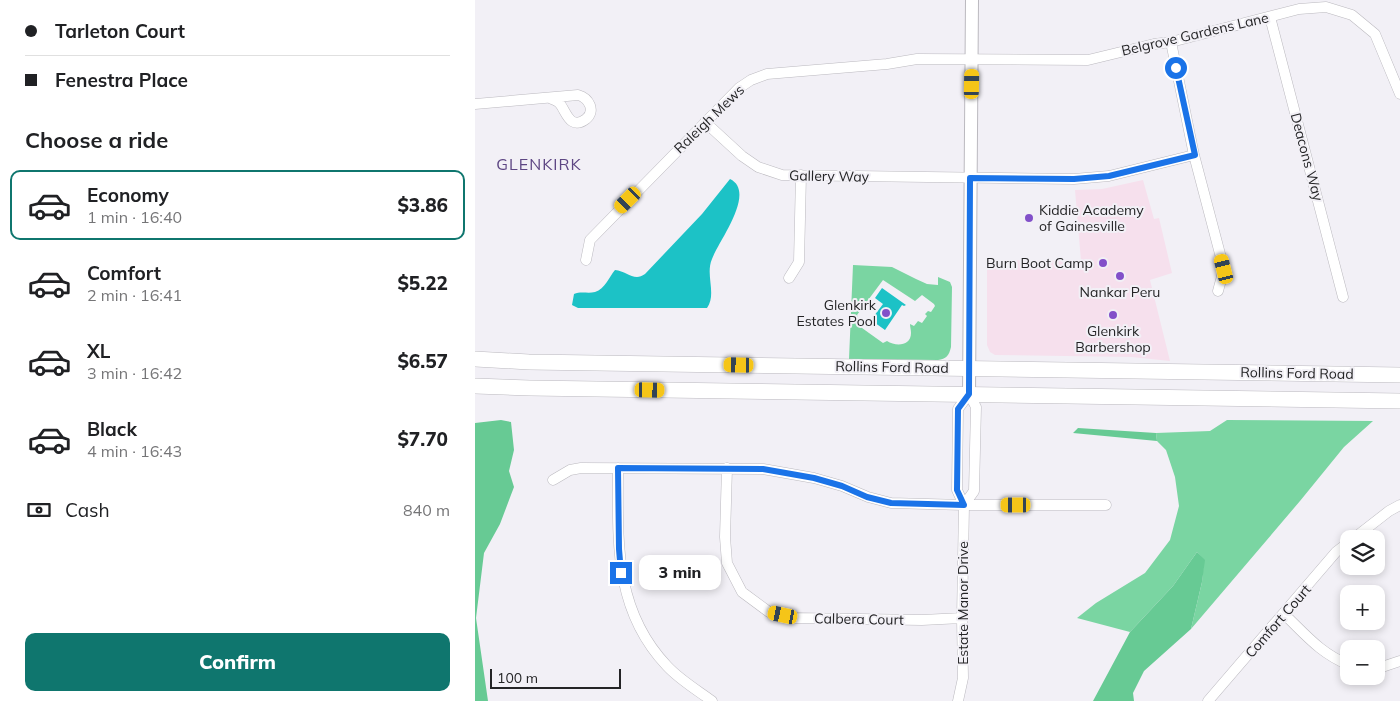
<!DOCTYPE html>
<html lang="en">
<head>
<meta charset="utf-8">
<style>
	:root { --surface:#fff; --page:#f2f2f2; --text:#202124; --muted:#757577; --line:#e0e0e0; --accent:#0f766e }
	body { margin:0; font-family:Mulish,sans-serif; background:var(--page); color:var(--text); height:100vh; display:flex; flex-direction:column; font-size:19px; white-space:nowrap }
	* { box-sizing:border-box; margin:0 }
	p { font-size:16px; color:var(--muted) }
	.icon { flex:none; width:28px; height:28px; fill:none; stroke:currentColor; stroke-width:2; stroke-linecap:round; stroke-linejoin:round }
	.map { position:relative; flex:1; overflow:hidden }
	.details { display:flex; flex-direction:column; background:var(--surface); width:475px }
	.details>* { flex:none }
	.guide { display:grid; align-content:center; height:110px; padding:0 25px; background:var(--surface) }
	.buttons { position:absolute; left:865px; top:530px; display:grid; gap:10px }
	.buttons a { display:grid; place-items:center; width:45px; height:45px; border-radius:10px; background:var(--surface); box-shadow:0 2px 8px #0003; font-size:25px }
	.scale { position:absolute; left:15px; bottom:12px; width:131px; box-sizing:border-box; padding-left:5px; border:2px solid #242426; border-top:0; font-size:14px; line-height:18px; white-space:nowrap; color:#242426; -webkit-text-stroke:4px #f2f0f6; paint-order:stroke }
	.end { position:absolute; width:22px; height:22px; margin:-11px; border:6px solid #1a73e8; background:#fff; box-shadow:0 0 0 2px #fff }
	.from { border-radius:50% }
	.bubble { position:absolute; height:35px; border-radius:10px; background:var(--surface); box-shadow:0 2px 8px #0003; font-size:16px; font-weight:800; line-height:35px; text-align:center }
	.car { position:absolute; width:15px; height:30px; margin:-15px -8px; border-radius:6px; box-shadow:0 0 4px 1px #0007; background:linear-gradient(#f5c518 24%,#345 0 40%,#f5c518 0 76%,#345 0 86%,#f5c518 0) }
	.guide b { display:flex; align-items:center; gap:18px; height:48px; font-size:19px }
	.guide b+b { border-top:1px solid var(--line) }
	.guide i { width:12px; height:12px; background:var(--text) }
	ul { padding:0; list-style:none }
	li { display:flex; align-items:center; gap:15px; height:70px; margin:0 10px 8px; padding:0 15px; border:2px solid transparent; border-radius:10px }
	li div { flex:1 }
	li b { display:block; font-size:19px }
	li em { font-style:normal; font-weight:800 }
	li.on { border-color:var(--accent) }
	li>.icon { width:45px; height:45px; stroke-width:1.5 }
	h2 { padding:0 25px; font-size:22px; line-height:60px }
	.pay { display:flex; align-items:center; gap:12px; height:55px; padding:0 25px; font-size:19px }
	.pay p { margin-inline-start:auto }
	.primary-button { display:flex; gap:10px; margin-top:auto; padding:10px 25px }
	.primary-button a { flex:1; height:58px; border-radius:10px; background:var(--accent); color:#fff; font-size:20px; font-weight:800; line-height:58px; text-align:center }
	main { display:flex; flex:1; min-height:0 }
	.map>svg:first-child { display:block }
</style>
</head>
<body>
<main>
<section class="details">
<div class="guide">
<b><i class="from"></i>Tarleton Court</b>
<b><i></i>Fenestra Place</b>
</div>
<h2>Choose a ride</h2>
<ul>
<li class="on"><svg class="icon" aria-label="car" viewBox="0 0 24 24"><path d="M5 17H2v-5l4-1 3-4h7l3 4 3 1v5h-3M9 17h6M6 11h13"/><circle cx="7" cy="17" r="2"/><circle cx="17" cy="17" r="2"/></svg><div><b>Economy</b><p>1 min · 16:40</p></div><em>$3.86</em></li>
<li><svg class="icon" aria-label="car" viewBox="0 0 24 24"><path d="M5 17H2v-5l4-1 3-4h7l3 4 3 1v5h-3M9 17h6M6 11h13"/><circle cx="7" cy="17" r="2"/><circle cx="17" cy="17" r="2"/></svg><div><b>Comfort</b><p>2 min · 16:41</p></div><em>$5.22</em></li>
<li><svg class="icon" aria-label="car" viewBox="0 0 24 24"><path d="M5 17H2v-5l4-1 3-4h7l3 4 3 1v5h-3M9 17h6M6 11h13"/><circle cx="7" cy="17" r="2"/><circle cx="17" cy="17" r="2"/></svg><div><b>XL</b><p>3 min · 16:42</p></div><em>$6.57</em></li>
<li><svg class="icon" aria-label="car" viewBox="0 0 24 24"><path d="M5 17H2v-5l4-1 3-4h7l3 4 3 1v5h-3M9 17h6M6 11h13"/><circle cx="7" cy="17" r="2"/><circle cx="17" cy="17" r="2"/></svg><div><b>Black</b><p>4 min · 16:43</p></div><em>$7.70</em></li>
</ul>
<div class="pay"><svg class="icon" aria-label="cash" viewBox="0 0 24 24"><path d="M3 7h18v10H3z"/><circle cx="12" cy="12" r="2"/></svg>Cash<p>840 m</p></div>
<div class="primary-button"><a>Confirm</a></div>
</section>
<div class="map">
<svg width="925" height="701" viewBox="0 0 925 701">
	<rect width="100%" height="100%" fill="#f2f0f6"/>
	<path fill="#f6e0ed" d="M668,180L679,219L684,218L697,273L675,280L695,361L657,357L520,355L515,352L512,345V260L606,261L600,190L627,189Z"/>
	<path fill="#7ad5a2" fill-rule="evenodd" d="M378,265L417,267L441,279L452,284L463,285V277L475,282L477,287L476,347C474,356 471,359 463,360L374,359ZM408,280L440,301L447,295L459,304L460,306L456,312L453,311L450,314L452,316L447,323L443,321L439,326L435,324C435,327 436,330 436,333C436,346 421,347 412,341L408,343L387,328L382,315Z
		M752,420L898,421L869,447L825,501L716,629L727,582L729,560L722,552L698,586L655,632L602,618L621,603L670,573L695,540L704,506L700,477L691,450L682,441L681,433L735,431Z"/>
	<path fill="#67ca94" d="M26,420L36,422L39,450L34,471L39,487L25,524L9,553L1,618L13,701H0V423Z
		M603,428L681,433L682,441L598,433Z
		M722,552L730,560L727,582L716,629L669,671L658,693L659,701H618L655,632L698,586Z"/>
	<path fill="#1cc2c6" d="M255,179C282,192 243,242 237,259C230,275 242,294 232,308H103L97,305L99,294C106,291 113,294 120,292C130,289 134,277 140,270C152,271 159,282 170,274L227,214Z
		M407,288L431,305L429,306L427,305L410,330L396,320L408,304L400,298Z"/>
	<g fill="none" stroke-linecap="round" stroke-linejoin="round">
		<g stroke="#bbb9bf" stroke-width="11">
			<path id="minor" d="M795,17L868,297
				M696,42L719,155L749,269L743,291
				M0,104L103,95C114,98 121,111 111,119C95,131 91,111 85,104C83,101 79,100 75,98
				M230,122L267,156L283,167L307,175L599,179L634,176L719,155
				M111,260L115,240L264,88L276,80L292,74L412,64L442,59L613,60L679,44L696,42L824,9L851,7L877,15L900,34L925,94
				M314,278L324,262L326,175
				M143,468C143,540 138,609 192,666C205,680 222,690 237,701
				M252,468L250,537L252,563L267,592L294,612L321,618L447,620L487,618
				M78,480L95,470L106,468L288,469L339,478L367,486L393,497L416,503L489,505H631
				M878,539L914,511L925,505
				M809,614C831,635 845,653 874,665
				M901,669L925,661
				M483,701L488,678L487,618L489,505L482,490L483,409L494,394L501,407L499,491L489,505
				M733,701L861,552L874,542"/>
		</g>
		<g stroke="#bbb9bf" stroke-width="14">
			<path id="tertiary" d="M494,394L497,0"/>
		</g>
		<g stroke="#bbb9bf" stroke-width="16">
			<path id="secondary" d="M0,359L54,362L925,375
				M0,386L55,388L925,401"/>
		</g>
		<use href="#minor" stroke="#fff" stroke-width="10"/>
		<use href="#tertiary" stroke="#fff" stroke-width="12"/>
		<use href="#secondary" stroke="#fff" stroke-width="15"/>
	</g>
	<g fill="none" stroke-linecap="round" stroke-linejoin="round">
		<path stroke="#1a73e8" stroke-width="6" d="M146,573L144,549L143,468L288,469L339,478L367,486L392,497L416,503L489,505L482,490L483,409L494,394L495,178L599,179L634,176L720,155L701,68"/>
	</g>
	<g fill="#8250c9" stroke="#f2f0f6" stroke-width="2">
		<circle cx="554" cy="218" r="5"/>
		<circle cx="628" cy="263" r="5"/>
		<circle cx="645" cy="276" r="5"/>
		<circle cx="411" cy="313" r="5"/>
		<circle cx="638" cy="315" r="5"/>
	</g>
	<g text-anchor="middle" dominant-baseline="central" stroke-width="4" stroke-linejoin="round" paint-order="stroke">
		<g font-size="14" fill="#242426" stroke="#f2f0f6">
			<text transform="translate(720 34) rotate(-13)">Belgrove Gardens Lane</text>
			<text transform="translate(234 119) rotate(-44)">Raleigh Mews</text>
			<text transform="translate(832 157) rotate(75)">Deacons Way</text>
			<text transform="translate(354 176) rotate(1)">Gallery Way</text>
			<text transform="translate(417 367) rotate(1)">Rollins Ford Road</text>
			<text transform="translate(822 373) rotate(1)">Rollins Ford Road</text>
			<text transform="translate(488 603) rotate(-90)">Estate Manor Drive</text>
			<text transform="translate(384 619) rotate(1)">Calbera Court</text>
			<text transform="translate(803 621) rotate(-49)">Comfort Court</text>
		</g>
		<g font-size="14" fill="#242426" stroke="#f2f0f6" text-anchor="end">
			<text x="564" y="210" text-anchor="start">Kiddie Academy<tspan x="564" dy="16">of Gainesville</tspan></text>
			<text x="618" y="263">Burn Boot Camp</text>
			<text x="645" y="292" text-anchor="middle">Nankar Peru</text>
			<text x="401" y="305">Glenkirk<tspan x="401" dy="16">Estates Pool</tspan></text>
			<text x="638" y="331" text-anchor="middle">Glenkirk<tspan x="638" dy="16">Barbershop</tspan></text>
		</g>
		<g font-size="16" letter-spacing="1" fill="#5d4683" stroke="#f2f0f6">
			<text x="64" y="164">GLENKIRK</text>
		</g>
	</g>
</svg>
<div class="buttons">
<a><svg class="icon" aria-label="layers" viewBox="0 0 24 24"><path d="M12 4l9 5-9 5-9-5zM3 14l9 5 9-5"/></svg></a>
<a>+</a>
<a>−</a>
</div>
<div class="scale">100 m</div>
<i class="end from" style="left:701px;top:68px"></i>
<i class="end" style="left:146px;top:573px"></i>
<div class="bubble" style="left:164px;top:555px;width:82px">3 min</div>
<i class="car" style="left:497px;top:84px;rotate:1deg"></i>
<i class="car" style="left:153px;top:200px;rotate:225deg"></i>
<i class="car" style="left:749px;top:269px;rotate:346deg"></i>
<i class="car" style="left:264px;top:365px;rotate:271deg"></i>
<i class="car" style="left:175px;top:390px;rotate:91deg"></i>
<i class="car" style="left:541px;top:505px;rotate:270deg"></i>
<i class="car" style="left:308px;top:615px;rotate:282deg"></i>
</div>
</main>
</body>
</html>
